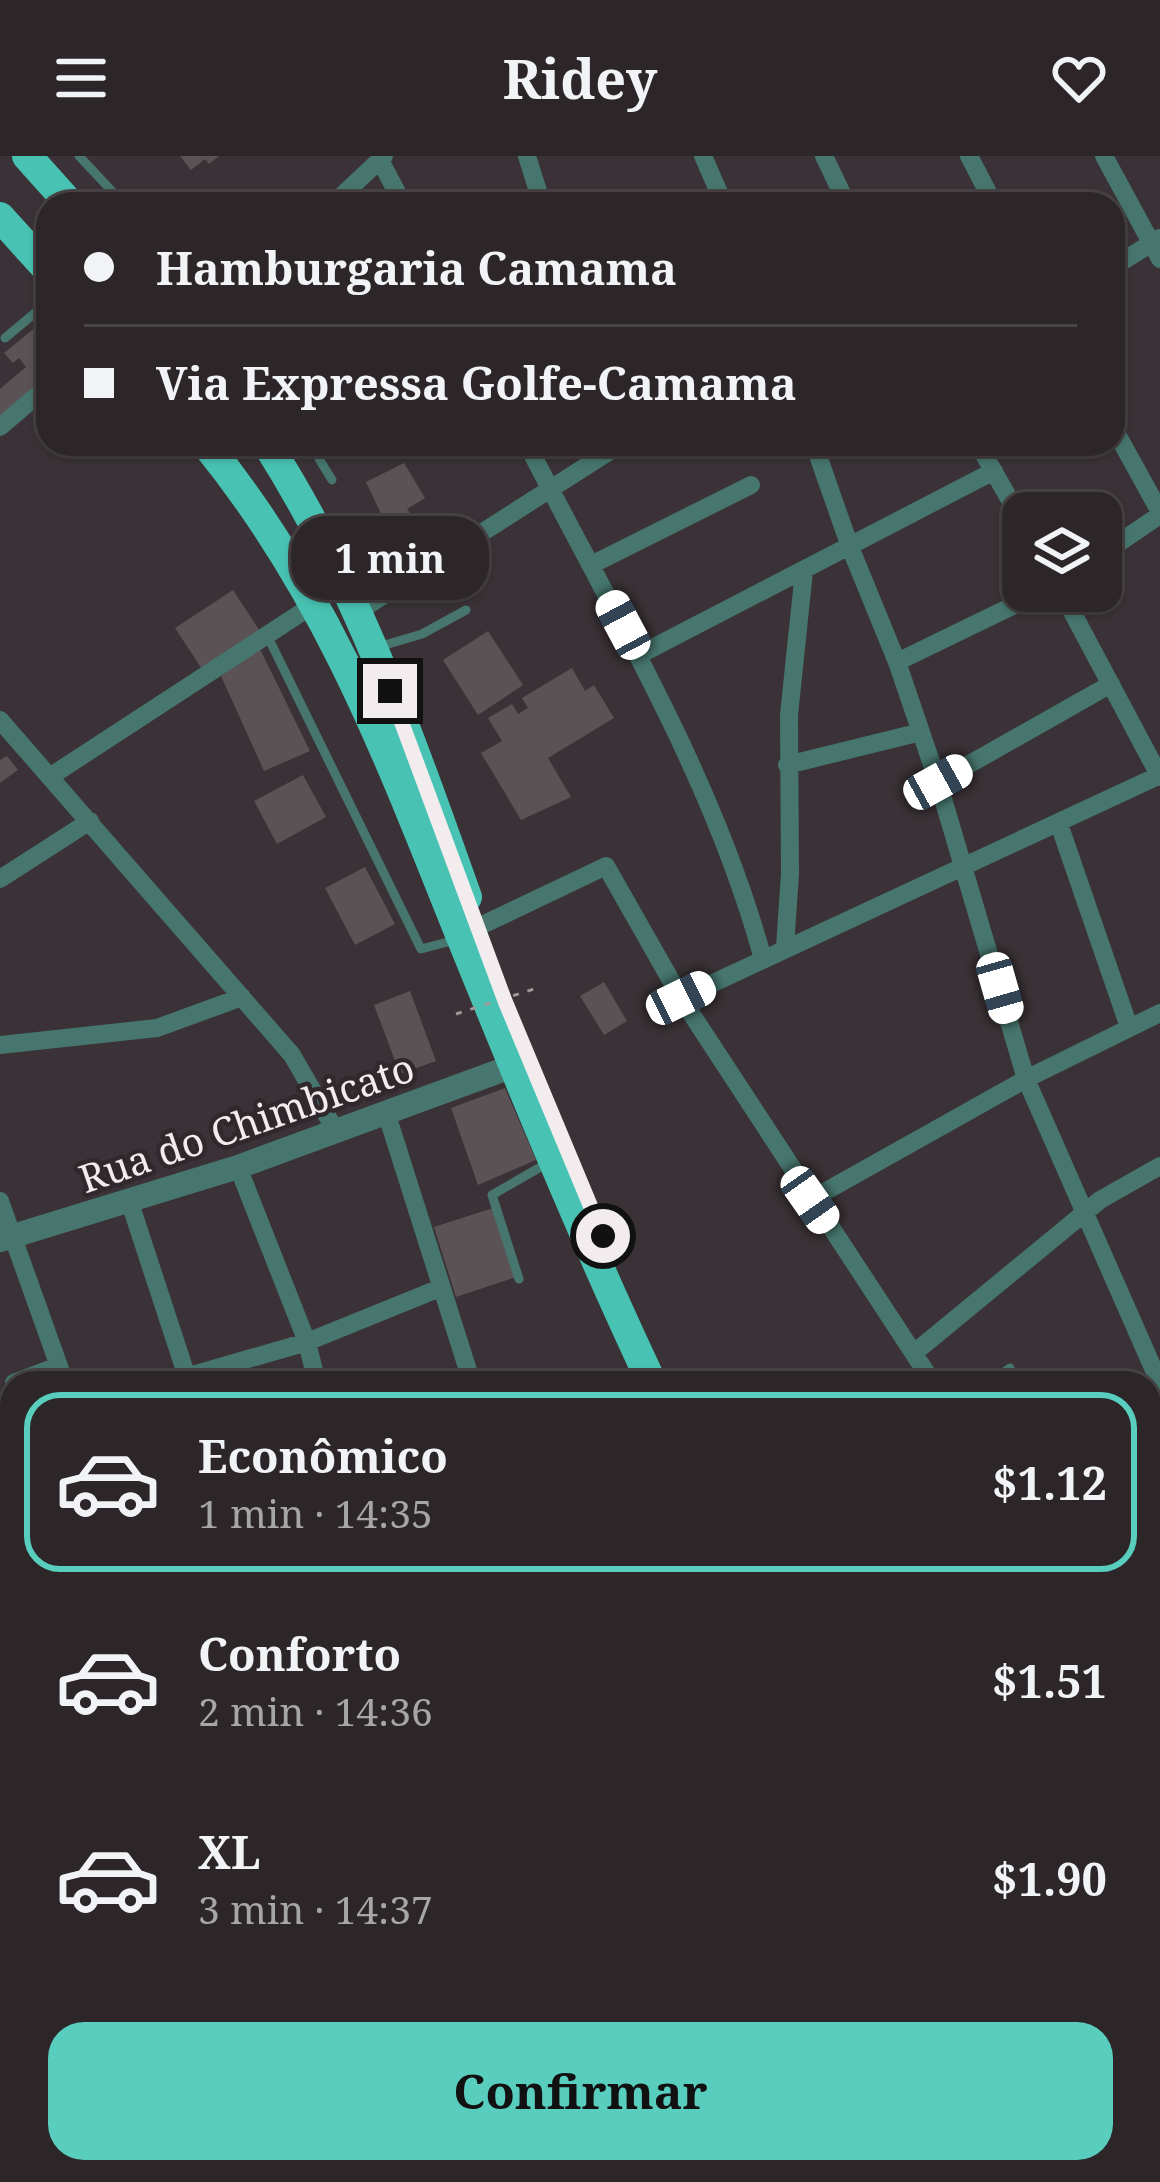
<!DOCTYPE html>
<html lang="pt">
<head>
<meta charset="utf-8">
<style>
	:root { --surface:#2c2628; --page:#383234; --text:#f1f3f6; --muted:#a6a5a8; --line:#484345; --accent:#59cebe }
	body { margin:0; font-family:"Noto Serif",serif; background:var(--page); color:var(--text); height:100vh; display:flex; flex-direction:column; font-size:45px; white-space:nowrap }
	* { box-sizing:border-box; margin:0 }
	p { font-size:39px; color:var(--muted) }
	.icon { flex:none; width:66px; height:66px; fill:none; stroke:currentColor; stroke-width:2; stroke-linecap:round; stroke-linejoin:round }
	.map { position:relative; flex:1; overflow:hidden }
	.sheet { position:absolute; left:0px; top:1215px; width:1161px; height:813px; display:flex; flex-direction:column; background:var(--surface); border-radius:36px 36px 0 0; box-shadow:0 3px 9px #0004,0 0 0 3px var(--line) }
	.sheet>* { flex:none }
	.guide { position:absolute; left:36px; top:36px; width:1089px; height:264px; border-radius:36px; box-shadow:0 3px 9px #0004,0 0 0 3px var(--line); display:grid; align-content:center; height:264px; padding:0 48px; background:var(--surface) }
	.buttons { position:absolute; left:1002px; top:336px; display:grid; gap:24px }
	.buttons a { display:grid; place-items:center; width:120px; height:120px; border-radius:24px; background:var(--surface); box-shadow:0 3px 9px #0004,0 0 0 3px var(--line); font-size:60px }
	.end { position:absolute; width:54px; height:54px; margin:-27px; border:15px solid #f2ecef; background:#111; box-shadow:0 0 0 6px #111 }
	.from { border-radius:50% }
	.bubble { position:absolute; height:84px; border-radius:36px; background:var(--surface); box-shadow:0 3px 9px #0004,0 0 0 3px var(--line); font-size:39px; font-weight:700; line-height:84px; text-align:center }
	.car { position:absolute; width:36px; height:72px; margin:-36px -18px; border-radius:15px; box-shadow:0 0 9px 3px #0007; background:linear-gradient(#fff 24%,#345 0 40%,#fff 0 76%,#345 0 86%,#fff 0) }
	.guide b { display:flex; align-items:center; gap:42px; height:114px; font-size:45px }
	.guide b+b { border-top:3px solid var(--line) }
	.guide i { width:30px; height:30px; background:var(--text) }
	ul { padding:21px 0 0; list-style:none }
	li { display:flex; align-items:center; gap:36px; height:180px; margin:0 24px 18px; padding:0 24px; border:6px solid transparent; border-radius:36px }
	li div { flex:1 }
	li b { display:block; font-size:45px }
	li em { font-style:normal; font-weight:700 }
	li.active { border-color:var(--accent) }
	li>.icon { width:108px; height:108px; stroke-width:1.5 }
	.cta { display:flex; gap:24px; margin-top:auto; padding:24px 48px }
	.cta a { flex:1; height:138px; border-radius:36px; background:var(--accent); color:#111; font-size:48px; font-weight:700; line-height:138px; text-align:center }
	header { display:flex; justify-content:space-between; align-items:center; height:156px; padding:0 48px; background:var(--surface); font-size:54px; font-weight:700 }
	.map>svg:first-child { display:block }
</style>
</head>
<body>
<header><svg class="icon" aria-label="menu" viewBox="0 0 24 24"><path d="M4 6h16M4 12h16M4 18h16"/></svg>Ridey<svg class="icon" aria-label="heart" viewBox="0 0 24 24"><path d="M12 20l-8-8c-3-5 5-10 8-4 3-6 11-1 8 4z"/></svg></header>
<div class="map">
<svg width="1160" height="2026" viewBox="0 0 1160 2026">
	<rect width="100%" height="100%" fill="#3a3236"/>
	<path fill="#47383f" d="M1149,1563L1160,1582V1665L1149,1671Z"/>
	<path fill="#5b5256" d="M180,0H219L209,8L205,3L191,14Z
		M48,161V219L0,261V233L26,211L19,202L13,207L4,197Z
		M404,307L425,342L407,353L437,395L403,414L398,405L402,402L366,326Z
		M233,434L260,475L202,513L175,472Z
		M488,475L523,529L478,559L443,504Z
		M260,493L310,595L264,615L221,520Z
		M572,512L585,535L594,529L614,562L548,602L571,641L521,664L481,597L502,585L488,562L512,548L518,558L528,552L522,542Z
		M7,600L18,614L0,627V604Z
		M303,619L326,661L277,688L254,645Z
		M365,711L395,768L355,789L325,732Z
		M604,826L627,865L604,879L580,840Z
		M410,835L436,905L400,918L374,849Z
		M505,932L536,1004L478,1029L451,952Z
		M493,1052L516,1121L456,1141L434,1071Z
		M1097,2016H1109L1113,2026H1073Z"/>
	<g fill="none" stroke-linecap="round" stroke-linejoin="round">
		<path stroke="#46766e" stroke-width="9" d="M79,0L124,48
			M5,182L48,146
			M310,288L332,324
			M267,479L421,793L459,783
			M378,491L422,478L466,454
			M519,1123L492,1039L551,1005
			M988,1227L1010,1212
			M1149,1678L1160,1672"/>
		<path stroke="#46766e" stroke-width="18" d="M527,0L542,48
			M703,0L724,48
			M824,0L847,48
			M969,0L994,48
			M1104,0L1160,103
			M380,4L403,48
			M333,48L384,0
			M1113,111L1160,82
			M0,271L48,230
			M1113,271L1160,356
			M527,288C612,455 713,620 763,803
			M814,288L850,391L897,506L938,626L1026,923L1160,1228
			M978,288L1023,367
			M1101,399L1160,359
			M591,409L751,329
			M1061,435L1160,621
			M359,455L621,288
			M639,499L994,315
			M897,506L1043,435
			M0,564L292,899L337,977
			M787,609L921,576
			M51,620L316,447
			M938,626L1111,528
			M1059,668L1129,871
			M0,723L90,665
			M478,771L606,710L681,842L933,1227
			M785,791L790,718L789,559L804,415
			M681,842L1160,619
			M0,889L157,872L242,841
			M387,959L472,1227
			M238,1011L307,1186L317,1227
			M810,1044L1026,923L1160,857
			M0,1045L65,1227
			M130,1047L189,1227
			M914,1197L1100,1044L1160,1010
			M14,1227L58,1210
			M165,1227L307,1186L440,1132
			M1149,1342L1160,1340
			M0,1415V1423
			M1149,1511L1160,1512
			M1149,1551L1160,1570
			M0,1729L12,1724
			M1149,1817L1160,1814
			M1149,1844L1160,1841
			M0,1930L12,1959
			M1149,1997L1160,1995
			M36,2016L40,2026
			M671,2016L675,2026
			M791,2016L796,2026
			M1012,2024L1051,2016
			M466,2026L489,2016"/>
		<path stroke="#46766e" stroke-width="24" d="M0,1084L238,1011L513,910"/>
		<path stroke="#48c2b2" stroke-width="30" d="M27,0L70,48
			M0,61L48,114
			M206,288C330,441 389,602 461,781C522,931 583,1081 652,1227
			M267,288C357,429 411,584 467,741
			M984,2016L988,2026
			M1008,2016L1013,2026"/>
		<path stroke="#9e989b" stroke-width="3" stroke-dasharray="6 9" stroke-linecap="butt" d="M456,858L534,833"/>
	</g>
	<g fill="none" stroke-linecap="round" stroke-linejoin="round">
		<path stroke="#f2ecef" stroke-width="15" d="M390,535L505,845L603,1080"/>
	</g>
	<g text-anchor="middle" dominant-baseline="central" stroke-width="9" stroke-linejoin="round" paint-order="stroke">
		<g font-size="39" fill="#f2ecef" stroke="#30282c">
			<text transform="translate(246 966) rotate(-19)">Rua do Chimbicato</text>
		</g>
	</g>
</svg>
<div class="buttons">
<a><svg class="icon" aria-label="layers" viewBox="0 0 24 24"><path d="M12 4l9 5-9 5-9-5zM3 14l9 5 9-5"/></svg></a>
</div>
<i class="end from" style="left:603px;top:1080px"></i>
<i class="end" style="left:390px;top:535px"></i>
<div class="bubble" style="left:291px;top:360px;width:198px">1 min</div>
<i class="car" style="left:623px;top:469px;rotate:332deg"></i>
<i class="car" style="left:938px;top:626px;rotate:61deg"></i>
<i class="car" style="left:1000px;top:832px;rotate:164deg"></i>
<i class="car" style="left:681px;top:842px;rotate:64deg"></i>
<i class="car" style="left:810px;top:1044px;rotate:145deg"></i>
<div class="guide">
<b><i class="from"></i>Hamburgaria Camama</b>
<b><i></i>Via Expressa Golfe-Camama</b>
</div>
<section class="sheet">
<ul>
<li class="active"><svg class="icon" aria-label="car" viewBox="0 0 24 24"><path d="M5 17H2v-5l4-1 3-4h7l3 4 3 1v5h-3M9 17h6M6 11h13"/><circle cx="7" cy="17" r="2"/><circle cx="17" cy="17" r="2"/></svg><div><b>Econômico</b><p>1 min · 14:35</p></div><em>$1.12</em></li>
<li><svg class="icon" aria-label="car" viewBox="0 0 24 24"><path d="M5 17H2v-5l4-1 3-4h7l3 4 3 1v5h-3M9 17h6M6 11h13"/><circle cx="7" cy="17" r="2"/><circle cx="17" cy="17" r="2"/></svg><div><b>Conforto</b><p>2 min · 14:36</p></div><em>$1.51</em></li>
<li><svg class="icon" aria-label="car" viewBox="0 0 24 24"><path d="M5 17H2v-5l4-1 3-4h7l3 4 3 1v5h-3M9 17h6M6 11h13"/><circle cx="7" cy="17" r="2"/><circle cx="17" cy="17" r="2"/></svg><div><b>XL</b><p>3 min · 14:37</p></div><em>$1.90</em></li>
</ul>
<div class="cta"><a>Confirmar</a></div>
</section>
</div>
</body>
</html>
